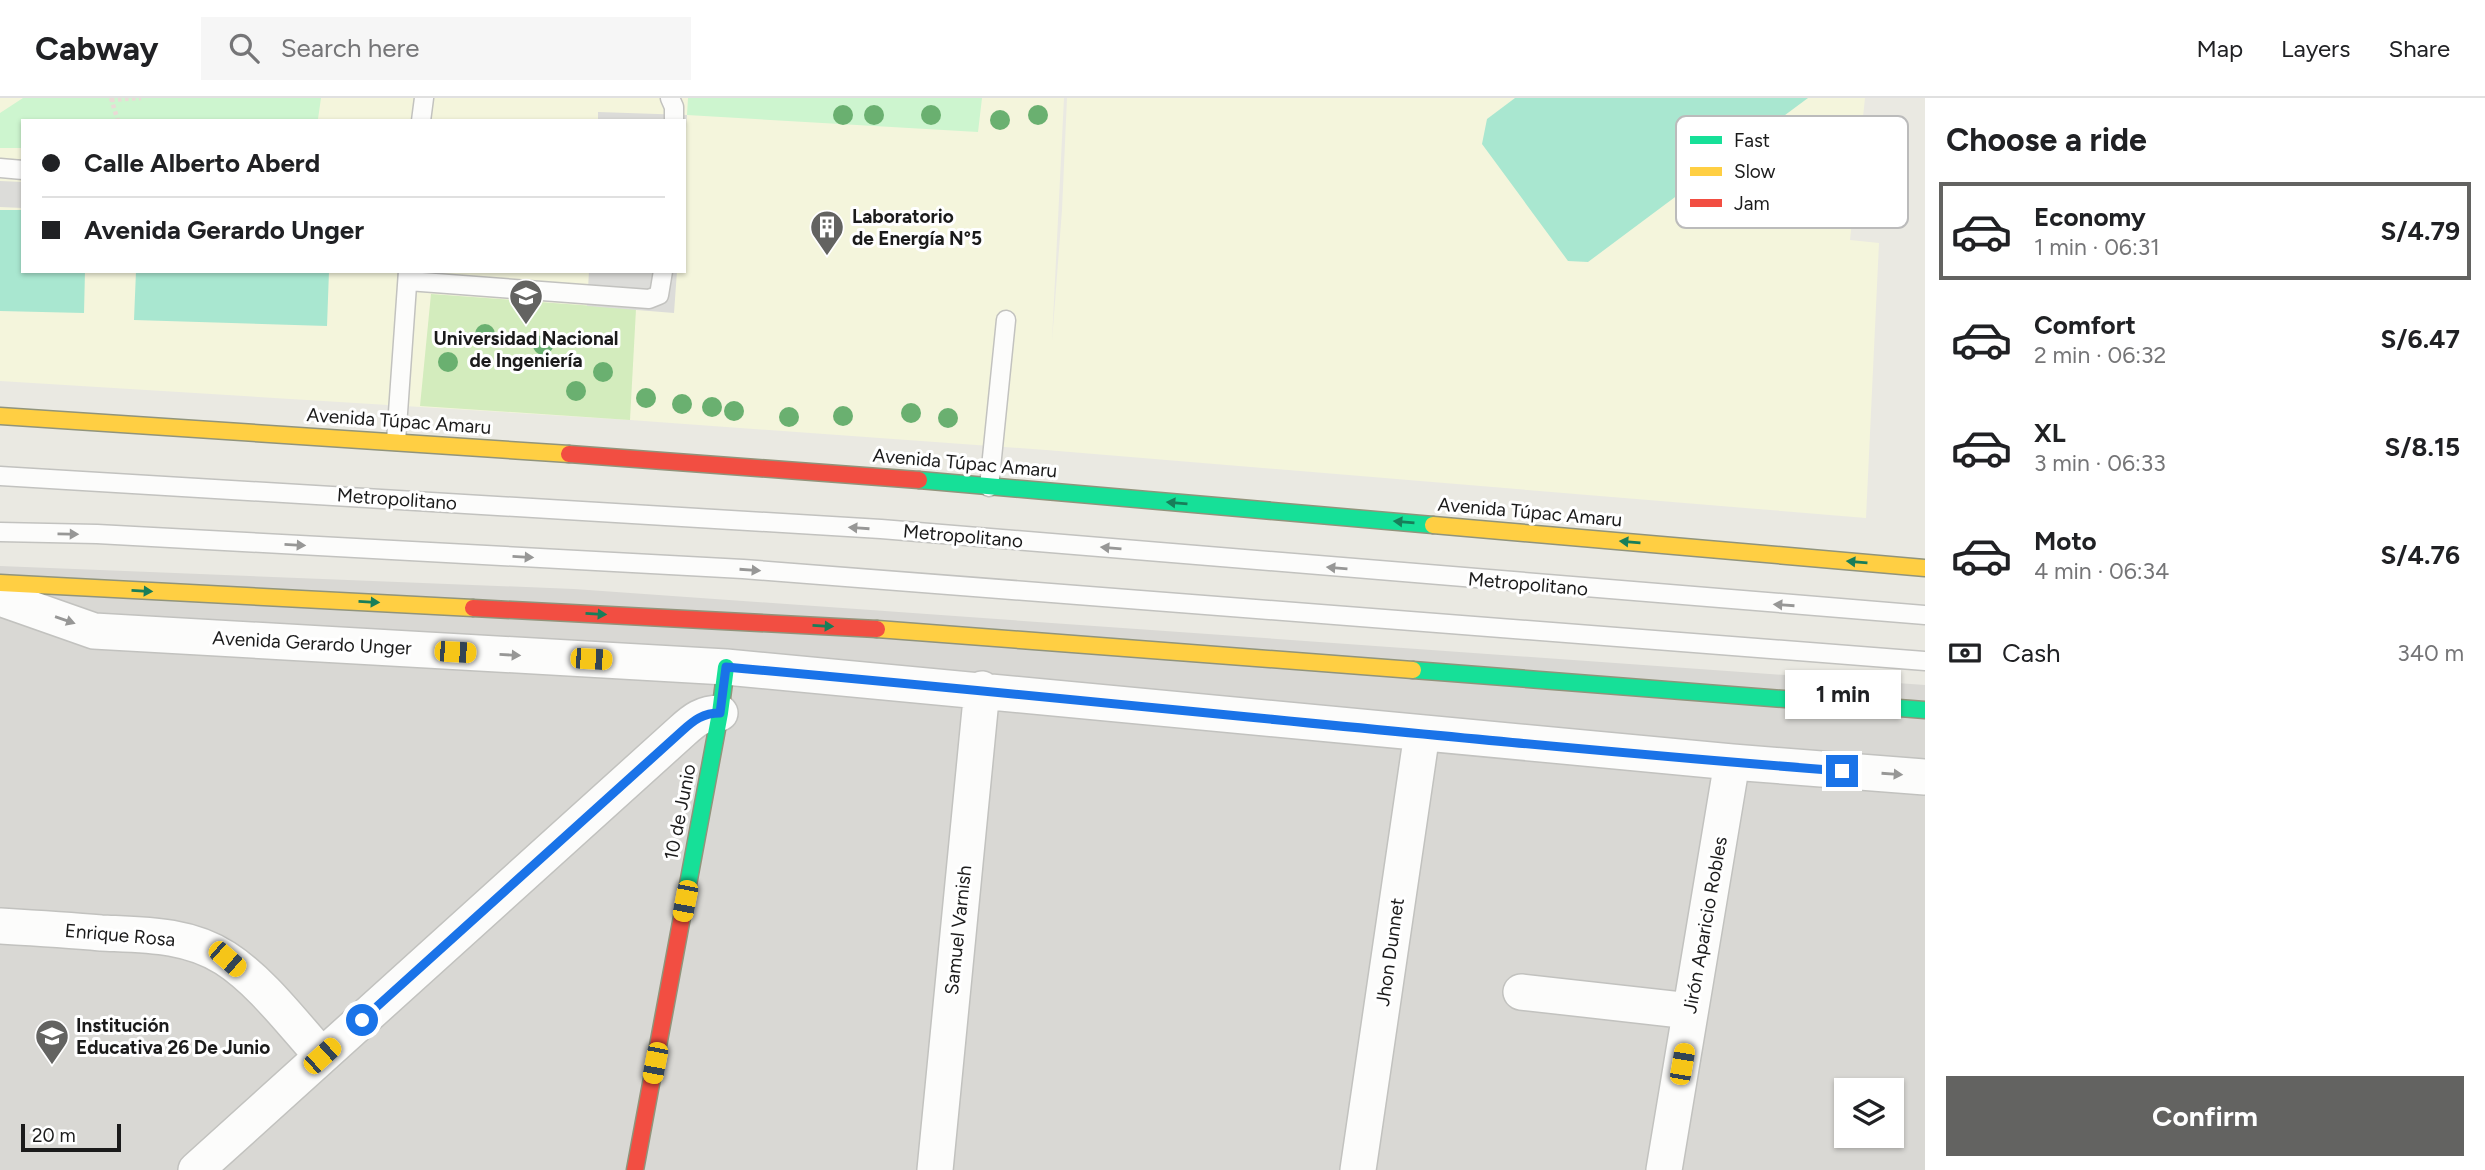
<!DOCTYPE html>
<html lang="en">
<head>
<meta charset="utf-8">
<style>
	:root { --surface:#fff; --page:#f6f6f6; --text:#202124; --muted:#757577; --line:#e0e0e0; --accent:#636361 }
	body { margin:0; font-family:Figtree,sans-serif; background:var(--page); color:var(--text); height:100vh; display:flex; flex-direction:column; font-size:26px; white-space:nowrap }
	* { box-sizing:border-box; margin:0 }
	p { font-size:23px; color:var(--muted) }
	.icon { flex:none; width:38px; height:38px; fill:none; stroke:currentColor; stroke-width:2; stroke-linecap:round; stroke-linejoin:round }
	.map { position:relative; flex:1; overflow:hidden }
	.side { display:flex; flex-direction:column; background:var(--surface); width:560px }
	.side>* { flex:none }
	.top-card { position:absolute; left:21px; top:21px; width:665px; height:154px; border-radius:0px; box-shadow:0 2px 5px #0004; display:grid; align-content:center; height:154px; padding:0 21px; background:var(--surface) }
	.tools { position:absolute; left:1834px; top:980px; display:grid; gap:14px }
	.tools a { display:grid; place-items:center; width:70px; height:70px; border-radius:0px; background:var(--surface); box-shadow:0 2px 5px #0004; font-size:35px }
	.scale { position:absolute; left:21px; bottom:18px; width:100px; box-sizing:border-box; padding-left:7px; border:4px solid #1b1b1b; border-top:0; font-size:19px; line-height:24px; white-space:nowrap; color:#1b1b1b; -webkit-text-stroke:5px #fff; paint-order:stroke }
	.end { position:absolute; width:32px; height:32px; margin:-16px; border:9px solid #1a73e8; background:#fff; box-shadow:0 0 0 4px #fff }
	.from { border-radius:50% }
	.bubble { position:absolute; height:49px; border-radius:0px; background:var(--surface); box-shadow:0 2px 5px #0004; font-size:23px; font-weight:700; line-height:49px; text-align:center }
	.car { position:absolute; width:21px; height:42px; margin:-21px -10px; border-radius:9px; box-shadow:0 0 5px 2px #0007; background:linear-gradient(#f5c518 24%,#345 0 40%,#f5c518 0 76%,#345 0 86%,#f5c518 0) }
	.top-card b { display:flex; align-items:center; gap:24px; height:66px; font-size:26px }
	.top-card b+b { border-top:2px solid var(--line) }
	.top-card i { width:18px; height:18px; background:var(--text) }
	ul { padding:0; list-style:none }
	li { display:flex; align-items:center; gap:21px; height:98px; margin:0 14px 10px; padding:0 7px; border:4px solid transparent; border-radius:0px }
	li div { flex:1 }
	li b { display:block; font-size:26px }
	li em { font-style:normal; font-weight:700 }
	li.on { border-color:var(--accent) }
	li>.icon { width:63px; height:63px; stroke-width:1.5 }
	h2 { padding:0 21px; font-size:32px; line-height:84px }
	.pay { display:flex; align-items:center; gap:18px; height:77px; padding:0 21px; font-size:26px }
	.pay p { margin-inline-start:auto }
	.cta { display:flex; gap:14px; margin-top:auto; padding:14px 21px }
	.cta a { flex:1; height:80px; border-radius:0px; background:var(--accent); color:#fff; font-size:28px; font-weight:700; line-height:80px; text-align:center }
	header { display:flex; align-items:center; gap:42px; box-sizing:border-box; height:98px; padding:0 35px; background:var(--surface); border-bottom:2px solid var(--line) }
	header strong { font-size:33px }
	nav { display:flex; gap:38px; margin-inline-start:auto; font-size:24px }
	.search { width:490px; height:63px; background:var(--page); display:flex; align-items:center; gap:18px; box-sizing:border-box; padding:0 24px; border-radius:0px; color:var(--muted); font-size:26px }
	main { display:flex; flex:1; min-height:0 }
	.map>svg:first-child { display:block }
</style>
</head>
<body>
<header>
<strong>Cabway</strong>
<div class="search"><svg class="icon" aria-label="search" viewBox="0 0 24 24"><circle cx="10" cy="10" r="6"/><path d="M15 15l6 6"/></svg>Search here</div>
<nav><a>Map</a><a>Layers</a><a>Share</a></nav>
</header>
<main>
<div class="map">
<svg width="1925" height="1072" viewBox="0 0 1925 1072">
	<rect width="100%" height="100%" fill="#eae9e2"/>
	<path fill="#d9d8d4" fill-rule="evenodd" d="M0,468L574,491L1925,587V1072H0ZM1846,992H1892V1038H1846Z"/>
	<path fill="#f4f5dc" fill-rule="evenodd" d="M0,0H1064L1052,243L1062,112L1067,0H1865L1850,142L1879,145L1866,420L1046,352L630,322L0,283ZM23,23H684V173H23Z"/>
	<path fill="#d3ecbd" d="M431,196L636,211L630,322L420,308Z"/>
	<path fill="#cdf5cf" d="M23,0H321L318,21L23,23V50H0V15Z
		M688,0H982L978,34L687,17Z"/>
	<path fill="#a9e7d0" d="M1515,0H1808L1588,164L1568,163L1482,46L1487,21Z
		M0,112H23V173H85L84,215L0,213Z
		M136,173H329L327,228L134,222Z"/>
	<path fill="#dcdcd9" d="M598,14L687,17L684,57V23H598Z
		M0,83L23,84V110L0,109Z
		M589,173H677L674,215L587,208Z"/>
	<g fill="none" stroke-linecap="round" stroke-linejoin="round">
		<g stroke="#c2c2bf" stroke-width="21">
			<path id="lane" d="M670,0L674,9V23
				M421,23L424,0
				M0,70L23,72
				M408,183L649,201L659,197L663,173
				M396,343L408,173
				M0,378L881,431L1925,517
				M989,389L1006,222
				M0,434L97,436L743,471L1925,563"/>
		</g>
		<g stroke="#c2c2bf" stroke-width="38">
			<path id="street" d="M0,500L94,533L726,569L1732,664L1925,679
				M0,828C34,830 67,832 101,835C144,837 187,836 225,860C261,883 293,926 322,958
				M1521,894L1690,913
				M196,1072L682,633C694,622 703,615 720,615
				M935,1072L982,591
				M1358,1072L1422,635
				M1664,1072L1732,664"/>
		</g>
		<g stroke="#91947b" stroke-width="19">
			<path id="fast" d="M919,382L1433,427
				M1413,572L1925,612
				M684,808L720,615L726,569"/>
		</g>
		<g stroke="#91947b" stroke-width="19">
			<path id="slow" d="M0,318L569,356
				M1433,427L1925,470
				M0,485L473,510
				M877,531L1413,572"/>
		</g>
		<g stroke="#91947b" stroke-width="19">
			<path id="jam" d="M569,356L919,382
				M473,510L877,531
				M635,1072L684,808"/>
		</g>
		<path stroke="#eadad6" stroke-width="4.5" stroke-dasharray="3.5 3.5" stroke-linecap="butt" d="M111,0L118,23
			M111,2L141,0"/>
		<use href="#lane" stroke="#fcfcfb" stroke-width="18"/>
		<use href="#street" stroke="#fcfcfb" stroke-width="35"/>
		<use href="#fast" stroke="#16e098" stroke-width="16"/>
		<use href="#slow" stroke="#ffcf43" stroke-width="16"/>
		<use href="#jam" stroke="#f24e42" stroke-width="16"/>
	</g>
	<g fill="#6ab070">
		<circle cx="843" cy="17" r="10"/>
		<circle cx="874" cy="17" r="10"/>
		<circle cx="931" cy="17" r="10"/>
		<circle cx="1038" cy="17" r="10"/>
		<circle cx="1000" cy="22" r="10"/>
		<circle cx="485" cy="236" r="10"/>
		<circle cx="543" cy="247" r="10"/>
		<circle cx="448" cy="264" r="10"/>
		<circle cx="603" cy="274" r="10"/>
		<circle cx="576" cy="293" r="10"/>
		<circle cx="646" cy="300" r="10"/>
		<circle cx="682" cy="306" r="10"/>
		<circle cx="712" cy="309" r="10"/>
		<circle cx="734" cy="313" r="10"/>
		<circle cx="911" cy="315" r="10"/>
		<circle cx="843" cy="318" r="10"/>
		<circle cx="789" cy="319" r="10"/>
		<circle cx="948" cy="320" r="10"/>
	</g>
	<defs><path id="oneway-solid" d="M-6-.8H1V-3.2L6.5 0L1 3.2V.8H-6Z" transform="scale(1.75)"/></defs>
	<g fill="#187e5a">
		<use href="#oneway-solid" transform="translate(1177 405) rotate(-175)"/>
		<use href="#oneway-solid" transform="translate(1404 424) rotate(-175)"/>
		<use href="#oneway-solid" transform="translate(1630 444) rotate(-175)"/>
		<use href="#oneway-solid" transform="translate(1857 464) rotate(-175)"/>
		<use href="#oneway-solid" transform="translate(142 493) rotate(3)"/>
		<use href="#oneway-solid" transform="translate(369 504) rotate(3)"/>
		<use href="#oneway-solid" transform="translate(596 516) rotate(3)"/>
		<use href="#oneway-solid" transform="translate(823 528) rotate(3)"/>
	</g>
	<g fill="#979796">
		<use href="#oneway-solid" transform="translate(859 430) rotate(-176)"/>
		<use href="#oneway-solid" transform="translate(68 436) rotate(1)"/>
		<use href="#oneway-solid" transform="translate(295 447) rotate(3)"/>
		<use href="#oneway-solid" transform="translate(1111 450) rotate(-175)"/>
		<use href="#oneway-solid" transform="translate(523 459) rotate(3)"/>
		<use href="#oneway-solid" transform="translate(1337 470) rotate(-175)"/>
		<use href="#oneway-solid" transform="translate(750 472) rotate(4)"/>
		<use href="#oneway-solid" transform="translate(1784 507) rotate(-176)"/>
		<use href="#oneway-solid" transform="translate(65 522) rotate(19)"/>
		<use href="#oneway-solid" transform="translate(510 557) rotate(3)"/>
		<use href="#oneway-solid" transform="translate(1892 676) rotate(4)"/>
	</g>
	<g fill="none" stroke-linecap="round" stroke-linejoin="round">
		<path stroke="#1a73e8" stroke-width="9" d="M362,922L682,633C694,622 703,615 720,615L726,569C1098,602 1470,644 1842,673"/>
	</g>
	<defs>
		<g id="building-pin" transform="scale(1.75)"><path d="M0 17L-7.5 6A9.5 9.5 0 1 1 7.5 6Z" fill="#636361" stroke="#fff"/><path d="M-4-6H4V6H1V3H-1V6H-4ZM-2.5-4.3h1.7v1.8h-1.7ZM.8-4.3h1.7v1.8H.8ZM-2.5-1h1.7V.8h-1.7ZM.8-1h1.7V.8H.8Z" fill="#fff"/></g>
		<g id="university-pin" transform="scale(1.75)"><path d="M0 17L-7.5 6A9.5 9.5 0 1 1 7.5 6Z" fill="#636361" stroke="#fff"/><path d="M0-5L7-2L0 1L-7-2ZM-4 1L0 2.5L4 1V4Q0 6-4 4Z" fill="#fff"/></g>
		<g id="school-pin" transform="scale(1.75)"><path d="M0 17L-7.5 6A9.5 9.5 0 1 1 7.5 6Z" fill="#636361" stroke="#fff"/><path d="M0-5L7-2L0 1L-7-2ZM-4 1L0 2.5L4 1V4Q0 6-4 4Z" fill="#fff"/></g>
	</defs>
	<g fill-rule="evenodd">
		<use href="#building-pin" x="827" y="129"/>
		<use href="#university-pin" x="526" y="198"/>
		<use href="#school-pin" x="52" y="938"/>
	</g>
	<g text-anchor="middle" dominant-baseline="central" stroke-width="6" stroke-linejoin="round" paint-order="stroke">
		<g font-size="19" font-weight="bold" fill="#1b1b1b" stroke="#fff" text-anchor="start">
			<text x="852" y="118">Laboratorio<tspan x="852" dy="22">de Energía N°5</tspan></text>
			<text x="526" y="240" text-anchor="middle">Universidad Nacional<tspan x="526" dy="22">de Ingeniería</tspan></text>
			<text x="76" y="927">Institución<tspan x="76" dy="22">Educativa 26 De Junio</tspan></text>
		</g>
		<g font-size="19" fill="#1b1b1b" stroke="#fff">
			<text transform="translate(399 323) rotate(4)">Avenida Túpac Amaru</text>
			<text transform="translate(965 365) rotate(5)">Avenida Túpac Amaru</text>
			<text transform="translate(397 401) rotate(4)">Metropolitano</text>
			<text transform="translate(1530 414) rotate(5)">Avenida Túpac Amaru</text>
			<text transform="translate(963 438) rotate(5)">Metropolitano</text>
			<text transform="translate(1528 486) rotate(5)">Metropolitano</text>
			<text transform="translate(312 545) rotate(3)">Avenida Gerardo Unger</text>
			<text transform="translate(680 714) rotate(-79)">10 de Junio</text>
			<text transform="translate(1705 827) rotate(-80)">Jirón Aparicio Robles</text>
			<text transform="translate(958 832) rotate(-84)">Samuel Varnish</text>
			<text transform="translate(120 837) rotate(5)">Enrique Rosa</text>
			<text transform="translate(1390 854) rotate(-82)">Jhon Dunnet</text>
		</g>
	</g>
	<rect x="1676" y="18" width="232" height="112" rx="10" fill="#fff" stroke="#bbb" stroke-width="2"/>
	<rect x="1690" y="38" width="32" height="8" fill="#16e098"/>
	<rect x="1690" y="69" width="32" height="9" fill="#ffcf43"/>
	<rect x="1690" y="101" width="32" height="8" fill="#f24e42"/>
	<g font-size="19" fill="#1b1b1b">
		<text x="1734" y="49">Fast</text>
		<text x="1734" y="80">Slow</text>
		<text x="1734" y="112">Jam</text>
	</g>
</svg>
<div class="tools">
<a><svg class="icon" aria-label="layers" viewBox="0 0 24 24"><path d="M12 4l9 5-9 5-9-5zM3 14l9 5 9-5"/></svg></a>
</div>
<div class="scale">20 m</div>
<i class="end from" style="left:362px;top:922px"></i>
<i class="end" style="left:1842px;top:673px"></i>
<div class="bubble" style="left:1785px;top:572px;width:116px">1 min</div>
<i class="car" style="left:455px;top:554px;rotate:93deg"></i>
<i class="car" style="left:591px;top:561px;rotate:93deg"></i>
<i class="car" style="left:685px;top:803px;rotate:191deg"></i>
<i class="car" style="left:227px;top:861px;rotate:131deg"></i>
<i class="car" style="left:322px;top:958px;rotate:48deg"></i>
<i class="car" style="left:655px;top:965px;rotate:191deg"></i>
<i class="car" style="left:1682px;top:966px;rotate:10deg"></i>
<div class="top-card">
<b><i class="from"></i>Calle Alberto Aberd</b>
<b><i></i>Avenida Gerardo Unger</b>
</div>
</div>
<section class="side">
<h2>Choose a ride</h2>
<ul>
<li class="on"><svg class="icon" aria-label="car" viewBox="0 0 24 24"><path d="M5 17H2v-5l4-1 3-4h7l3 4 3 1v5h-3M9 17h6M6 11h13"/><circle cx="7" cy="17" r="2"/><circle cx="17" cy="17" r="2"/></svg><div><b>Economy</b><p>1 min · 06:31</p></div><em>S/4.79</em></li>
<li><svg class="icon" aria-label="car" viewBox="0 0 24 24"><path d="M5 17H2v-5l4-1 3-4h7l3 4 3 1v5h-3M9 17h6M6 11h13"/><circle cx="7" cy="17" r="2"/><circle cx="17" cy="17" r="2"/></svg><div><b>Comfort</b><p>2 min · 06:32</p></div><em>S/6.47</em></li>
<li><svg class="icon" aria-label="car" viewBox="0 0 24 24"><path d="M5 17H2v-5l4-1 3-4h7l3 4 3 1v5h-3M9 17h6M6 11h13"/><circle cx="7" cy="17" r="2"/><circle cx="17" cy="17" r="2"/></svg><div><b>XL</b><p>3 min · 06:33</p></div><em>S/8.15</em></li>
<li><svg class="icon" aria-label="car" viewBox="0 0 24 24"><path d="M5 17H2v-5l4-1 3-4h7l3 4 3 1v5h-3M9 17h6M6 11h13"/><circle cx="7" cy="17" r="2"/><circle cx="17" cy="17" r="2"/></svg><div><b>Moto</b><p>4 min · 06:34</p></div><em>S/4.76</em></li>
</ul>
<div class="pay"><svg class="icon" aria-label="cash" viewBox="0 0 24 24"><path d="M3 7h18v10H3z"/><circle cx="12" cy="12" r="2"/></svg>Cash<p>340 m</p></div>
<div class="cta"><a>Confirm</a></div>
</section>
</main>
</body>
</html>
